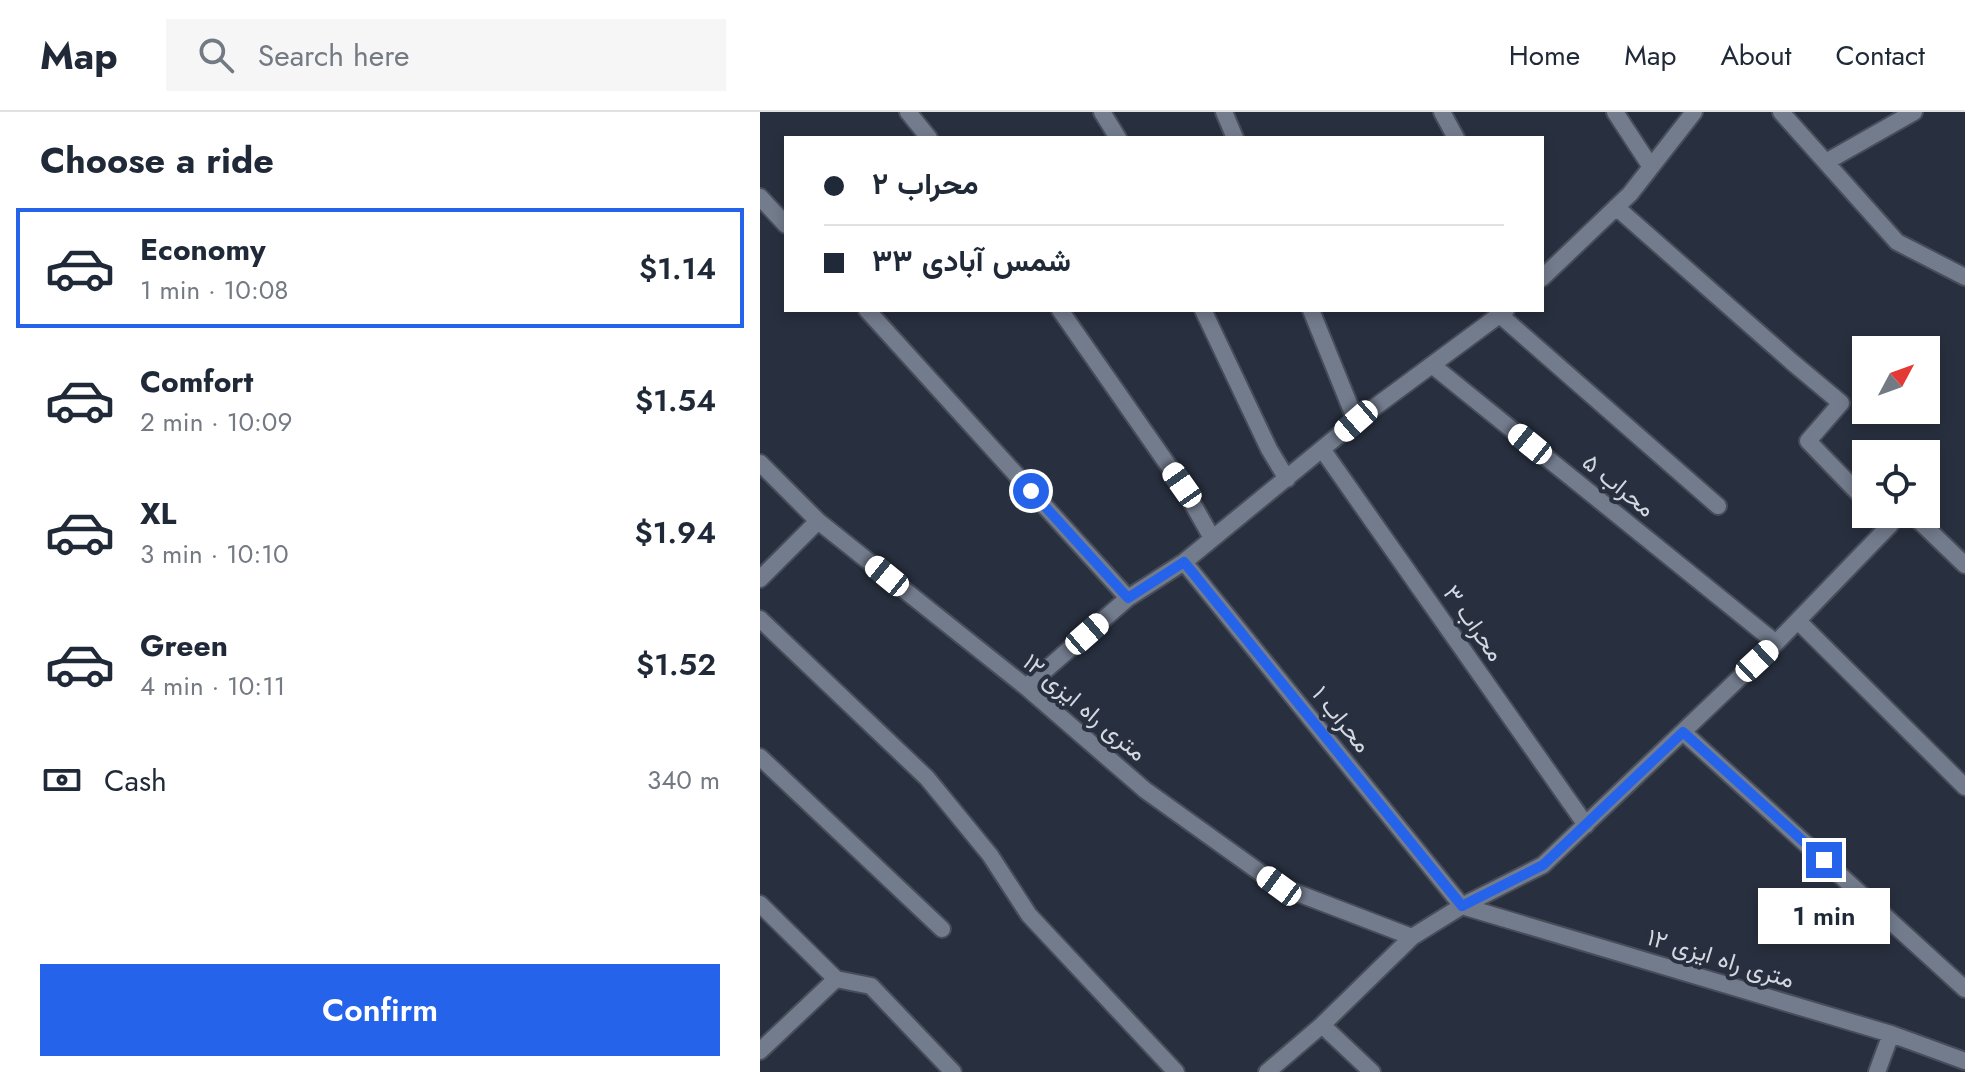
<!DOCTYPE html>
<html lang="en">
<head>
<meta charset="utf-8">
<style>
	:root { --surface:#fff; --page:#f6f6f7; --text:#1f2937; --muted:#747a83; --line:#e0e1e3; --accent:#2563eb }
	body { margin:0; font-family:Jost,Vazirmatn,sans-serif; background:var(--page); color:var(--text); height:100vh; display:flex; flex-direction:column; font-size:30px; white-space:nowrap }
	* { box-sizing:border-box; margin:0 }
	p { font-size:26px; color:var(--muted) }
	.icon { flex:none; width:44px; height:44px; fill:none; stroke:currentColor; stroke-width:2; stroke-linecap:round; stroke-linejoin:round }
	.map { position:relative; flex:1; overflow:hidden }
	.details { display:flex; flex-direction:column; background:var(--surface); width:760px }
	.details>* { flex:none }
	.top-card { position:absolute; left:24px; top:24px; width:760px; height:176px; border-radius:0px; box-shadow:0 4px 12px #0003; display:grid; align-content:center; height:176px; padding:0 40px; background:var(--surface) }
	.needle { width:52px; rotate:49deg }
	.fabs { position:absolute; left:1092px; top:224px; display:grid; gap:16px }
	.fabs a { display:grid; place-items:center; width:88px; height:88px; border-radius:0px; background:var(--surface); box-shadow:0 4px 12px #0003; font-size:40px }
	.end { position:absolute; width:36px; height:36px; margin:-18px; border:10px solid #2563eb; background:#fff; box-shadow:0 0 0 4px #fff }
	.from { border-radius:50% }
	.bubble { position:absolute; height:56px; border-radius:0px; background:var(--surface); box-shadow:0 4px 12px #0003; font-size:26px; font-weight:600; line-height:56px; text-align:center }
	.car { position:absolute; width:24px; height:48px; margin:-24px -12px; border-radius:10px; box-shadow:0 0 6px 2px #0007; background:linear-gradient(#fff 24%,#345 0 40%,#fff 0 76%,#345 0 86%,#fff 0) }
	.top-card b { display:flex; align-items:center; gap:28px; height:76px; font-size:30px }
	.top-card b+b { border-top:2px solid var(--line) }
	.top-card i { width:20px; height:20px; background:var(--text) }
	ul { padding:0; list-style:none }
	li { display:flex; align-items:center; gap:24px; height:120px; margin:0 16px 12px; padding:0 24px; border:4px solid transparent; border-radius:0px }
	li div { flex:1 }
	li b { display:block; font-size:30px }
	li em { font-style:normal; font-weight:600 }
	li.active { border-color:var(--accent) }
	li>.icon { width:72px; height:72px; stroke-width:1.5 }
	h2 { padding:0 40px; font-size:36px; line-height:96px }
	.pay { display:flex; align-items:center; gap:20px; height:88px; padding:0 40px; font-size:30px }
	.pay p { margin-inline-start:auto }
	.cta { display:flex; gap:16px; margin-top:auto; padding:16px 40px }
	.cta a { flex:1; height:92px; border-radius:0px; background:var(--accent); color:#fff; font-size:32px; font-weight:600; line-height:92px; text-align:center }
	header { display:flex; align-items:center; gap:48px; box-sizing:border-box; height:112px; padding:0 40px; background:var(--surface); border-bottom:2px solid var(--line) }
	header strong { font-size:38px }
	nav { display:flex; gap:44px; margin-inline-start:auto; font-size:28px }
	.search { width:560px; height:72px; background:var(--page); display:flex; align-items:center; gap:20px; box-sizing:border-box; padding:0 28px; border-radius:0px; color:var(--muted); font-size:30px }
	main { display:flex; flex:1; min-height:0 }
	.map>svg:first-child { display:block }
</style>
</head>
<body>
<header>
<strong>Map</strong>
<div class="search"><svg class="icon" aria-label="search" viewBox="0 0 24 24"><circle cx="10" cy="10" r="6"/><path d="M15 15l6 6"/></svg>Search here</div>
<nav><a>Home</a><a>Map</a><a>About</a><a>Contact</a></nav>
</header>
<main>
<section class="details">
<h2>Choose a ride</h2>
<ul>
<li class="active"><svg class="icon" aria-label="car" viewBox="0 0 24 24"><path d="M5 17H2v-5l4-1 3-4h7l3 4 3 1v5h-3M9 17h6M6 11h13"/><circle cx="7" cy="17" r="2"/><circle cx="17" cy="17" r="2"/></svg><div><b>Economy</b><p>1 min · 10:08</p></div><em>$1.14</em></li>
<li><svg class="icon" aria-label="car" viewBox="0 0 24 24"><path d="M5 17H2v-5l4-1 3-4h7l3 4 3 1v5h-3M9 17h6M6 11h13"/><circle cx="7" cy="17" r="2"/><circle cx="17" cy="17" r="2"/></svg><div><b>Comfort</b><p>2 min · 10:09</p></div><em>$1.54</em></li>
<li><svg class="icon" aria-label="car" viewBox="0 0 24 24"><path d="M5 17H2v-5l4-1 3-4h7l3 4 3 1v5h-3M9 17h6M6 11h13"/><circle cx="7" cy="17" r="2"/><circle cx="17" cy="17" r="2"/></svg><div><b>XL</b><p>3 min · 10:10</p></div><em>$1.94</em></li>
<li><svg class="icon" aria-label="car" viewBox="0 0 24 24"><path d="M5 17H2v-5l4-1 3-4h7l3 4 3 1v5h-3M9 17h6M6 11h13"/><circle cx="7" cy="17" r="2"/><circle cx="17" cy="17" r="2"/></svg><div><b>Green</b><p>4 min · 10:11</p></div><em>$1.52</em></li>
</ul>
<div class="pay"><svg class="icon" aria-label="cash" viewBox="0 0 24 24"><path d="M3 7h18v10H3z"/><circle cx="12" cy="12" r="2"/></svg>Cash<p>340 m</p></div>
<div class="cta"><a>Confirm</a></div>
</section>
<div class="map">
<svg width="1205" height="960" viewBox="0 0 1205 960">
	<rect width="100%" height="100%" fill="#282f3e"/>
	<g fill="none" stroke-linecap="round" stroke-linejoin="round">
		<g stroke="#484d5a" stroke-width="20">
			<path id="street" d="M148,0L169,26
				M342,0L358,26
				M464,0L475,26
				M682,0L696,26
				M855,0L891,55
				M1021,0L1137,130L1205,165
				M1066,50L1154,0
				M0,85L26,113
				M856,95L1032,250L1081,291L1048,329L1106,389
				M782,166L870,82L934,0
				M107,198L368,486
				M300,198L422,373L452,426
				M443,198L509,337L527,367
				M551,198L596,309
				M740,203L958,394
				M672,253L1016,531
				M562,337L826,713
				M0,351L58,409L266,575L385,678L519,774L652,825
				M1152,402L1205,453
				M424,450L702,794
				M0,467L58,409
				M0,507L167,666L230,743L269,803L416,960
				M1038,509L1205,675
				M266,575L368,486L424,450L596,309L746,198
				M923,620L1205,877
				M0,645L182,817
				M0,792L76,867L111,874L193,960
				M702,794L1131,922L1205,949
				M562,913L612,960
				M0,939L76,867
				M507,960L562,913L652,825L702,794L783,753L1016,531L1130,413L1119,402
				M1117,960L1131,922"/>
		</g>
		<use href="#street" stroke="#737c8d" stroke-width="16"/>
	</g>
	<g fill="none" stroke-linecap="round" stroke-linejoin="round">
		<path stroke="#2563eb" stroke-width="10" d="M271,379L368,486L424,450L702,794L783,753L923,620L1064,748"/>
	</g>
	<g text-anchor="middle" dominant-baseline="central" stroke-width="8" stroke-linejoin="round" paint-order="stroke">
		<g font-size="24" fill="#d4d8e2" stroke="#282f3e">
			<text transform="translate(859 373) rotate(39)">محراب ۵</text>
			<text transform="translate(714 511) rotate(55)">محراب ۳</text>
			<text transform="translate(325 595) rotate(40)">۱۲ متری راه ایزی</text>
			<text transform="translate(582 607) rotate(51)">محراب ۱</text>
			<text transform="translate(961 846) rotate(17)">۱۲ متری راه ایزی</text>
		</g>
	</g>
</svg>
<div class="fabs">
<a><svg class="needle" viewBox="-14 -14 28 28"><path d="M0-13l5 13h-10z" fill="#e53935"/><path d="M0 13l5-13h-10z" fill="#747a83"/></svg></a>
<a><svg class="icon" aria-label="locate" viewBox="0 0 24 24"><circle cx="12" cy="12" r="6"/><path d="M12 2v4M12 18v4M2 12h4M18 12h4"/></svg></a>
</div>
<i class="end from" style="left:271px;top:379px"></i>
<i class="end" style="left:1064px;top:748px"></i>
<div class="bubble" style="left:998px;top:776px;width:132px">1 min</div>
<i class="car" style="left:596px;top:309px;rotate:229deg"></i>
<i class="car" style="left:770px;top:332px;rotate:309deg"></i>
<i class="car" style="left:422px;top:373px;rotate:325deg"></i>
<i class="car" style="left:127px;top:464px;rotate:309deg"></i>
<i class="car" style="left:327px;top:522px;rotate:49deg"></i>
<i class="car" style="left:997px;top:549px;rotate:47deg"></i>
<i class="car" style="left:519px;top:774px;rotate:306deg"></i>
<div class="top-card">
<b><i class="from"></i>محراب ۲</b>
<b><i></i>شمس آبادی ۳۳</b>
</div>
</div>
</main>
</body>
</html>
